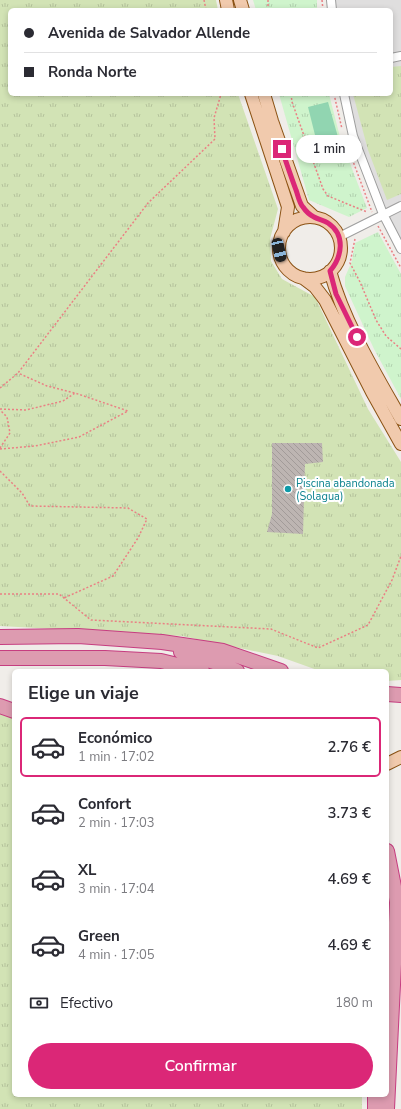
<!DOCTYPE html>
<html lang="es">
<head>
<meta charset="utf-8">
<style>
	:root { --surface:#fff; --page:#f7f7f7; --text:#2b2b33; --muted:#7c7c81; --line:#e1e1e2; --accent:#db2777 }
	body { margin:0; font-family:"Nunito Sans",sans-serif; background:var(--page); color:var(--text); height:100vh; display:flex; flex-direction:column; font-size:15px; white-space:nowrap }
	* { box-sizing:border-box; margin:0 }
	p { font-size:13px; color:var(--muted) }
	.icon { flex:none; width:22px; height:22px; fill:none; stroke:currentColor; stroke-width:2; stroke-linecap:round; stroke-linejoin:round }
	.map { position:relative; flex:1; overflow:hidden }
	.panel { position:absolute; left:12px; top:669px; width:377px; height:428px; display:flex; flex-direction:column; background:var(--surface); border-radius:6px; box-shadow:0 2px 6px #0003 }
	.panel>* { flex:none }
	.guide { position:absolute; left:8px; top:8px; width:385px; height:88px; border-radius:6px; box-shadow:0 2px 6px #0003; display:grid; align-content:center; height:88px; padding:0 16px; background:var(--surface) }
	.end { position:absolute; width:18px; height:18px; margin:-9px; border:5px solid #db2777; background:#fff; box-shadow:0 0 0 2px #fff }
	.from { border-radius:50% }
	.bubble { position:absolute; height:28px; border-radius:14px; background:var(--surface); box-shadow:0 2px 6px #0003; font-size:13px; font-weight:600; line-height:28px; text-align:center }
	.car { position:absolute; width:12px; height:24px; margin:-12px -6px; border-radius:5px; box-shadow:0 0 3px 1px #0007; background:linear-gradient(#222 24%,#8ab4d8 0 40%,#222 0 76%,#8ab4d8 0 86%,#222 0) }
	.guide b { display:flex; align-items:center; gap:14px; height:38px; font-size:15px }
	.guide b+b { border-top:1px solid var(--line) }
	.guide i { width:10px; height:10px; background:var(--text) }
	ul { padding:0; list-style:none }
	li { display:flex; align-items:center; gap:12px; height:60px; margin:0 8px 6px; padding:0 8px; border:2px solid transparent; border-radius:6px }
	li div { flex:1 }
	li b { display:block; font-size:15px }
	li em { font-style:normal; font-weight:600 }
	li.selected { border-color:var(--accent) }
	li>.icon { width:36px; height:36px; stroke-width:1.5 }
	h2 { padding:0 16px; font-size:18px; line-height:48px }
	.pay { display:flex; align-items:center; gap:10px; height:44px; padding:0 16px; font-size:15px }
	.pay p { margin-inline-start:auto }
	.button { display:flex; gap:8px; margin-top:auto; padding:8px 16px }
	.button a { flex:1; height:46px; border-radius:24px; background:var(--accent); color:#fff; font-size:16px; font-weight:600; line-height:46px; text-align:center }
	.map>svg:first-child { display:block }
</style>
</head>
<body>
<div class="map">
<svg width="401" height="1109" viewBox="0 0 401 1109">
	<defs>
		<pattern id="grass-tufts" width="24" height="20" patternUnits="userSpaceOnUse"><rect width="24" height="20" fill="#d2e3b5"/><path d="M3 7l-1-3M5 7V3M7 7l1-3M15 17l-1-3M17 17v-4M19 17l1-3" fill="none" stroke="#b4c29b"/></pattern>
		<pattern id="park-tufts" width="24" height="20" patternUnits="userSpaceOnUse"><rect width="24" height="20" fill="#cff4cc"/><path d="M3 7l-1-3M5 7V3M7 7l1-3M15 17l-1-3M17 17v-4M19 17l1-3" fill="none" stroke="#b1d1af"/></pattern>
		<pattern id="building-back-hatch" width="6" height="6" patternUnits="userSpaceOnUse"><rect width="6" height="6" fill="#bdb5b2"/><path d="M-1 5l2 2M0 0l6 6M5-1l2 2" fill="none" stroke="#a29b99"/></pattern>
	</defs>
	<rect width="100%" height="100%" fill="#f0ede9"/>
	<path fill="#dfdede" d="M327,0H401V254L361,168L340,94H391V10H328Z"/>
	<path fill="url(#grass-tufts)" d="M0,0H216L218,10H10V94H238L278,209L270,239L271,261L282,279L315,297L368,409L401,462V680L387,681V671H320L278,656L182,636L0,626Z
		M401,66V194L387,200L368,150L353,94H391V67Z
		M0,710L14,715V1095H362V1109H0Z"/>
	<path fill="url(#park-tufts)" d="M253,0H317V10H256Z
		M279,94H329L340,137L367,208L349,217L309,200Z
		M378,232L401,274V399L374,349L345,286V277L352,261L355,243Z"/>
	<path fill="#91d5b1" d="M328,102L338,137L317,143L308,107Z"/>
	<path fill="url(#building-back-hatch)" d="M272,443H322L323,462L305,464L303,534L267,532L272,514Z"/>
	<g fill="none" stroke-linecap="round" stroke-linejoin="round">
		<g stroke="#9e9e9e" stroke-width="10">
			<path id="street" d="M331,0L332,10
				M391,58L401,56
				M344,94L353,136L383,214L401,249
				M339,237L401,206"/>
		</g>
		<g stroke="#8b5213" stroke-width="14">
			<path id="primary" d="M226,0L228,10
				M240,0L243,10
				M251,94L288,207L284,232
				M264,94L272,121L302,206L314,217
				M279 248a31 31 0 1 1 62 0a31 31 0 1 1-62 0Z
				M330,271C344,322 375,373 401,419
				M303,278L315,287L325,300L372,392L401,444
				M387,764L401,757"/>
		</g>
		<g stroke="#c63d80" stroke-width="16">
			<path id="highway" d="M0,637L78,636L162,642L223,651L281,671
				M181,652L224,665L237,671
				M0,658H105L161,661L202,671
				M387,694L401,695
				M0,706L14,711
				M375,1109V1095
				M387,1109L397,902L387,851"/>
		</g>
		<path stroke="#ea8084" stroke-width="1.5" stroke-dasharray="2 2" stroke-linecap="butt" d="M204,0L206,10
			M268,0V10
			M322,0L323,10
			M291,94L292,102L323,189L328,196L367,212
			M334,94L342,129
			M348,148L372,212
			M378,226L401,268
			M355,239L350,263L360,282L376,320L386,336L401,349
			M0,388L18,373L148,203L215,139L214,118L221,94
			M0,409L26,410L63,401L75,393
			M0,448L10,433L7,417L0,410
			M0,449L35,446L79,437L128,411L75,393L47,386L18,373
			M0,471L22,493L30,506L128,508L147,519L138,538L113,576L64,598
			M0,594H59L91,620L271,629L318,648L368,625L392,580L401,556"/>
		<use href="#street" stroke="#fff" stroke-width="8"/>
		<use href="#primary" stroke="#f1caad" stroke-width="12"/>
		<use href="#highway" stroke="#dd9bb0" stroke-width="14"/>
	</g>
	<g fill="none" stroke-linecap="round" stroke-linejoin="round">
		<path stroke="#db2777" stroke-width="5" d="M282,149C286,163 291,176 296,190C298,195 299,203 303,207C305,210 310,215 314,217C319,220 324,220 328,223C346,235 342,257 330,271L336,294L357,337"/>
	</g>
	<circle fill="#0f9aa8" stroke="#fff" stroke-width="1.5" cx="288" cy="489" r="4"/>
	<g text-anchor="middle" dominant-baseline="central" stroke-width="4" stroke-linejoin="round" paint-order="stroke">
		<g font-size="11" fill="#0d838f" stroke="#fff" text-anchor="start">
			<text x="296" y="483">Piscina abandonada<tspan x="296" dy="13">(Solagua)</tspan></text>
		</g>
	</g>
</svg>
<i class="end from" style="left:357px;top:337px"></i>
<i class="end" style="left:282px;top:149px"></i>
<div class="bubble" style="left:296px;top:135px;width:66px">1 min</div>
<i class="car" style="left:279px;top:250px;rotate:167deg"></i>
<div class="guide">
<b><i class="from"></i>Avenida de Salvador Allende</b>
<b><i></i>Ronda Norte</b>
</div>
<section class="panel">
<h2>Elige un viaje</h2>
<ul>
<li class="selected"><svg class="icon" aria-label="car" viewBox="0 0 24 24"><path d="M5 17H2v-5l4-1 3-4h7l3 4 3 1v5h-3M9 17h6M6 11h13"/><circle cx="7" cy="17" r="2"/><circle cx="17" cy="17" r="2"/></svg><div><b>Económico</b><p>1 min · 17:02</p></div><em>2.76 €</em></li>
<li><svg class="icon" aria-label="car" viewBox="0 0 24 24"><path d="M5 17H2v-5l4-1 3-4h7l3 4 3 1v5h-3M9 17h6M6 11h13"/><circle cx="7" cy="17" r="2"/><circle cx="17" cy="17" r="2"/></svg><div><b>Confort</b><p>2 min · 17:03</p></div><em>3.73 €</em></li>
<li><svg class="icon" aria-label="car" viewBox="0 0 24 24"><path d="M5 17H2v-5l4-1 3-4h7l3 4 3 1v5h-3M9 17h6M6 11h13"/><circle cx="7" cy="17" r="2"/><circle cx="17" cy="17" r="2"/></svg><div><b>XL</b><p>3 min · 17:04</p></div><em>4.69 €</em></li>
<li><svg class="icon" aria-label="car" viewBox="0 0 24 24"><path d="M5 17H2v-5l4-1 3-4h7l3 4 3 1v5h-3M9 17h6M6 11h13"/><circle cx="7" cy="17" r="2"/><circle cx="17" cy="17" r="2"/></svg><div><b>Green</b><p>4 min · 17:05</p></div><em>4.69 €</em></li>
</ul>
<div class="pay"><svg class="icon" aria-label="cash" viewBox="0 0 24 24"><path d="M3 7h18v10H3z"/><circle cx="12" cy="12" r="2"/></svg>Efectivo<p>180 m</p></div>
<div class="button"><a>Confirmar</a></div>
</section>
</div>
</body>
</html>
